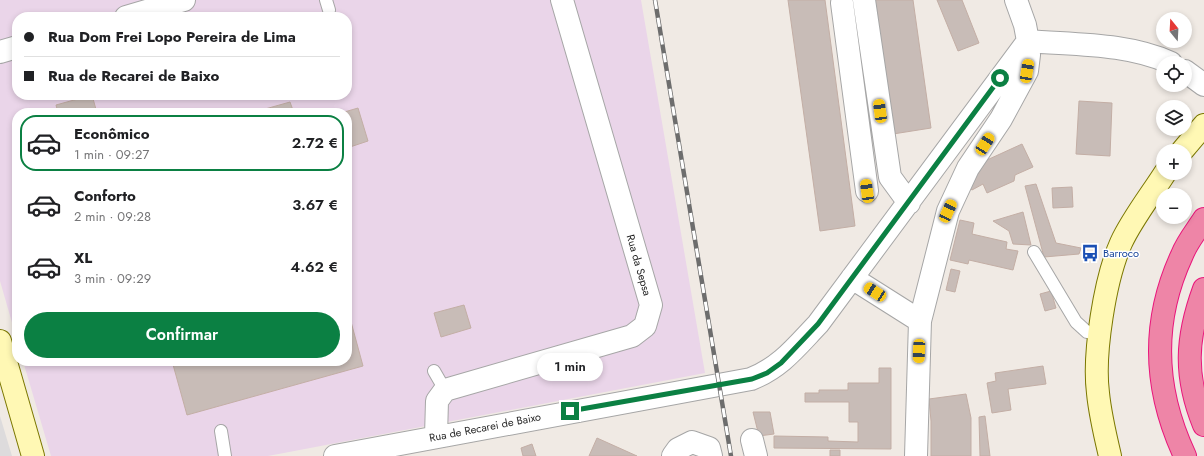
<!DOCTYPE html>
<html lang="pt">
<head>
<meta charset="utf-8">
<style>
	:root { --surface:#fff; --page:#f6f6f6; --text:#202124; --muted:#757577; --line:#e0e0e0; --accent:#0b8043 }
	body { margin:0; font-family:Jost,sans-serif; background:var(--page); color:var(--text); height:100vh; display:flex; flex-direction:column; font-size:15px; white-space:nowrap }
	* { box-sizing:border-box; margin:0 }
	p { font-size:13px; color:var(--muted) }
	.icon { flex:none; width:22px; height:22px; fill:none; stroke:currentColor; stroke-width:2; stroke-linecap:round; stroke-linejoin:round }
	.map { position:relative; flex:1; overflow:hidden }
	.side { position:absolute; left:12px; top:108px; width:340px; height:258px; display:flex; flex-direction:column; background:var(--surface); border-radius:16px; box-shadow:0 2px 6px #0003 }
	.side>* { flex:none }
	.guide { position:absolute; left:12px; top:12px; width:340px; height:88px; border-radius:16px; box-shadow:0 2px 6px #0003; display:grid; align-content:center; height:88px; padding:0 12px; background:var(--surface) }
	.needle { width:26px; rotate:342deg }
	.controls { position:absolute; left:1156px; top:12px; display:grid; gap:8px }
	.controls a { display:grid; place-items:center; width:36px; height:36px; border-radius:50%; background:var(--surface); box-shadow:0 2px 6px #0003; font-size:20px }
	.end { position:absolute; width:18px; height:18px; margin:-9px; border:5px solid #0b8043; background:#fff; box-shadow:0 0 0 2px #fff }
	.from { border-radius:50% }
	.bubble { position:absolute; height:28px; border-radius:14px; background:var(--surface); box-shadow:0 2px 6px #0003; font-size:13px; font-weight:600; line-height:28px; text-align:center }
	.car { position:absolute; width:12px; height:24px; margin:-12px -6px; border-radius:5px; box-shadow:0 0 3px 1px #0007; background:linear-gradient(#f5c518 24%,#345 0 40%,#f5c518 0 76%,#345 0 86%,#f5c518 0) }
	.guide b { display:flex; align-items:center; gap:14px; height:38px; font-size:15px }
	.guide b+b { border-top:1px solid var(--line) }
	.guide i { width:10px; height:10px; background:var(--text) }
	ul { padding:7px 0 0; list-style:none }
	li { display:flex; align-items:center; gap:12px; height:56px; margin:0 8px 6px; padding:0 4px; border:2px solid transparent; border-radius:16px }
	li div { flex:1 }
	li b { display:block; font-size:15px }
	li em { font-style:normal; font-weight:600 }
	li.selected { border-color:var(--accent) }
	li>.icon { width:36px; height:36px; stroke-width:1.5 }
	.cta { display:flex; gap:8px; margin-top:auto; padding:8px 12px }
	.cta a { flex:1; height:46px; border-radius:24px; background:var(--accent); color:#fff; font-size:16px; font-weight:600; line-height:46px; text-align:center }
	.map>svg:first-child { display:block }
</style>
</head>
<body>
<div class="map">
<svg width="1204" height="456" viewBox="0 0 1204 456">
	<rect width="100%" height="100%" fill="#f0eae4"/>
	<path fill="#dddbdc" d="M0,416L12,456H0Z"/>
	<path fill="#ead5e9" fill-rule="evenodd" d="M0,0H641L705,373L268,456H51L23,361H347V113H17V340L0,281ZM17,17H347V95H17Z"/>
	<path fill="#c8bcb7" stroke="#c3aea5" d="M788,0H825L855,226L820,231Z
		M874,0H913L931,128L893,134Z
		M937,0H962L979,43L958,51Z
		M92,95L97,113H58L56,105Z
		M1079,101L1112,103L1110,156L1076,154Z
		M290,102L294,113H251Z
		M358,108L368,141L347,148V113H341Z
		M1022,144L1033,167L1015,175L1014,181L987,193L983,184L972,190L967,186L976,165Z
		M1036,184L1056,243L1081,248L1079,254L1044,257L1025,186Z
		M1072,187L1073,207L1053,208L1052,188Z
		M1023,212L1031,245L1013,244L1009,231L993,221Z
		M960,220L974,223L972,234L1007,242L1006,249L1018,251L1013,270L969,260L968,264L950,260Z
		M951,269L960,271L955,292L946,290Z
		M1051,291L1056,308L1045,311L1040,294Z
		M464,305L471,328L441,337L434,313Z
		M347,307L363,366L187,415L172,361H347Z
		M1043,366L1046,384L1008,389L1011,410L992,413L987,383L996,381L995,373Z
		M879,368H891V449L774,448V436L828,437V441L858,442V422H849V402H805V393H819V390H848V383H879Z
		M966,394L971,418V456H931V421L929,399Z
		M753,412H770L774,434L759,436Z
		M985,416L990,456H980L979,417Z
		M597,438L637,456H589Z
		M532,444L536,456H523L521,448Z
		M830,450H840V456H830Z"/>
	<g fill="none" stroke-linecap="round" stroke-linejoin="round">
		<g stroke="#a6a6a6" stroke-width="14">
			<path id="lane" d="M326,0L329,10
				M1034,252L1076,322L1087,332L1100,335
				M434,371L445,390
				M221,431L225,456"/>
		</g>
		<g stroke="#a6a6a6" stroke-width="24">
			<path id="street" d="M864,0L890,177L909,203
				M842,3L867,191
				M126,17L184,0
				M0,52L17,47
				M1185,71L1204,85
				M852,278L920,321
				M436,436L437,401L445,390L632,336L645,326L651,305L562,0
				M752,440L756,456
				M335,456L751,379C781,367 796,347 818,324L1028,41C1075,45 1127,43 1171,63
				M673,456L678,449L692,442L709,448L711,456
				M916,456L920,321L948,211L968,168L1001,119L1027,71L1029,55L1028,41L1025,25L1016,0"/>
		</g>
		<g stroke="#7b7700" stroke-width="24">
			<path id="secondary" d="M1182,151L1204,125
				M0,341L33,456
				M1110,456C1105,435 1100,414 1098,393C1093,354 1105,279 1121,243C1132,219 1151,195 1165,173"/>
		</g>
		<g stroke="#e9167b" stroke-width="24">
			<path id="highway" d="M1204,289C1186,338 1184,376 1204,425
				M1185,456C1154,390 1151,322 1182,255C1187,242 1197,230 1204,219"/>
		</g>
		<use href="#lane" stroke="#fff" stroke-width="12"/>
		<use href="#street" stroke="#fff" stroke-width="22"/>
		<use href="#secondary" stroke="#fff8b4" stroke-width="22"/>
		<use href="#highway" stroke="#ee85a7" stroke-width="22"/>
		<g stroke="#6d6d6d" stroke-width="4.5">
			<path id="rail" d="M655,0L731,456"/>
		</g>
		<use href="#rail" stroke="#fff" stroke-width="3" stroke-dasharray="9" stroke-linecap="butt"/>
	</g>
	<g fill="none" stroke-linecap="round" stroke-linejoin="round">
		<path stroke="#0b8043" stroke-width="5" d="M570,411L752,379L767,373L781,363L818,324L1000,78"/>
	</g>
	<defs>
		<g id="bus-bare" transform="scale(1.38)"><path d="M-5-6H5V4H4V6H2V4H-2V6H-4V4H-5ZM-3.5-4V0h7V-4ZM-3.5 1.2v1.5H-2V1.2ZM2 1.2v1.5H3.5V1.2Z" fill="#1a4fb4" stroke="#fff" stroke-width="2.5" paint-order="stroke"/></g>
	</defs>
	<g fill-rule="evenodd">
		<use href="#bus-bare" x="1090" y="253"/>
	</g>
	<g text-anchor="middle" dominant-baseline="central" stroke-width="3" stroke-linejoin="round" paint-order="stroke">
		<g font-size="11" fill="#164399" stroke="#fff" text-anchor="start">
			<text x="1103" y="253">Barroco</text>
		</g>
		<g font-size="11" fill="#1f1f1f" stroke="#fff">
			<text transform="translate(639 265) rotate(74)">Rua da Sepsa</text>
			<text transform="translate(485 427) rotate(-11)">Rua de Recarei de Baixo</text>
		</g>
	</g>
</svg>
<div class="controls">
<a><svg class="needle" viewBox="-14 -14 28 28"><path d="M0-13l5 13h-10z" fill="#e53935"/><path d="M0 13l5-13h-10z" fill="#757577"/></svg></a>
<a><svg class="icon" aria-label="locate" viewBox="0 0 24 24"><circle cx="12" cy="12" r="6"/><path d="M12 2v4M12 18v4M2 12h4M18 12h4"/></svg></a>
<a><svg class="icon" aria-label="layers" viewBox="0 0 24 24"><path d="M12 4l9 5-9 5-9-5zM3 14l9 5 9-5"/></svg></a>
<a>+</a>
<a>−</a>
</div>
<i class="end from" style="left:1000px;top:78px"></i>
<i class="end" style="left:570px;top:411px"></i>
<div class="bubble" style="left:537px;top:353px;width:66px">1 min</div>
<i class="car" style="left:1027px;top:71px;rotate:9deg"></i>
<i class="car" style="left:880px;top:111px;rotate:352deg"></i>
<i class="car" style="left:985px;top:144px;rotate:33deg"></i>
<i class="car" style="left:867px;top:191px;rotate:352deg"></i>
<i class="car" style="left:948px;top:211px;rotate:25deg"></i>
<i class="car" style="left:875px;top:292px;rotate:303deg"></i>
<i class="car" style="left:919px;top:351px;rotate:182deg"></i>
<div class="guide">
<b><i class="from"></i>Rua Dom Frei Lopo Pereira de Lima</b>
<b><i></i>Rua de Recarei de Baixo</b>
</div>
<section class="side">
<ul>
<li class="selected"><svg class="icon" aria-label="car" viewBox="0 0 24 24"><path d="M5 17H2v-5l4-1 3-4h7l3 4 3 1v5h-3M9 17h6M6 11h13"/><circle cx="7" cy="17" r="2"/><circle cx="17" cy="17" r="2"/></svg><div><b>Econômico</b><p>1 min · 09:27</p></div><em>2.72 €</em></li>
<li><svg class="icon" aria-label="car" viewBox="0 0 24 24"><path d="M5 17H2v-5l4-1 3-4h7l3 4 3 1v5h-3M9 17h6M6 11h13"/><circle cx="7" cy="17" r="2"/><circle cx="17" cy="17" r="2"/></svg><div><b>Conforto</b><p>2 min · 09:28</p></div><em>3.67 €</em></li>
<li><svg class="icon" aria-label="car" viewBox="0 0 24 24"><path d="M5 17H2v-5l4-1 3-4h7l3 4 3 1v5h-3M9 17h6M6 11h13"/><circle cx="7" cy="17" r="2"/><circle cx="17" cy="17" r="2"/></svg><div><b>XL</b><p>3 min · 09:29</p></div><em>4.62 €</em></li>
</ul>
<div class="cta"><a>Confirmar</a></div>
</section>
</div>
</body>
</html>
